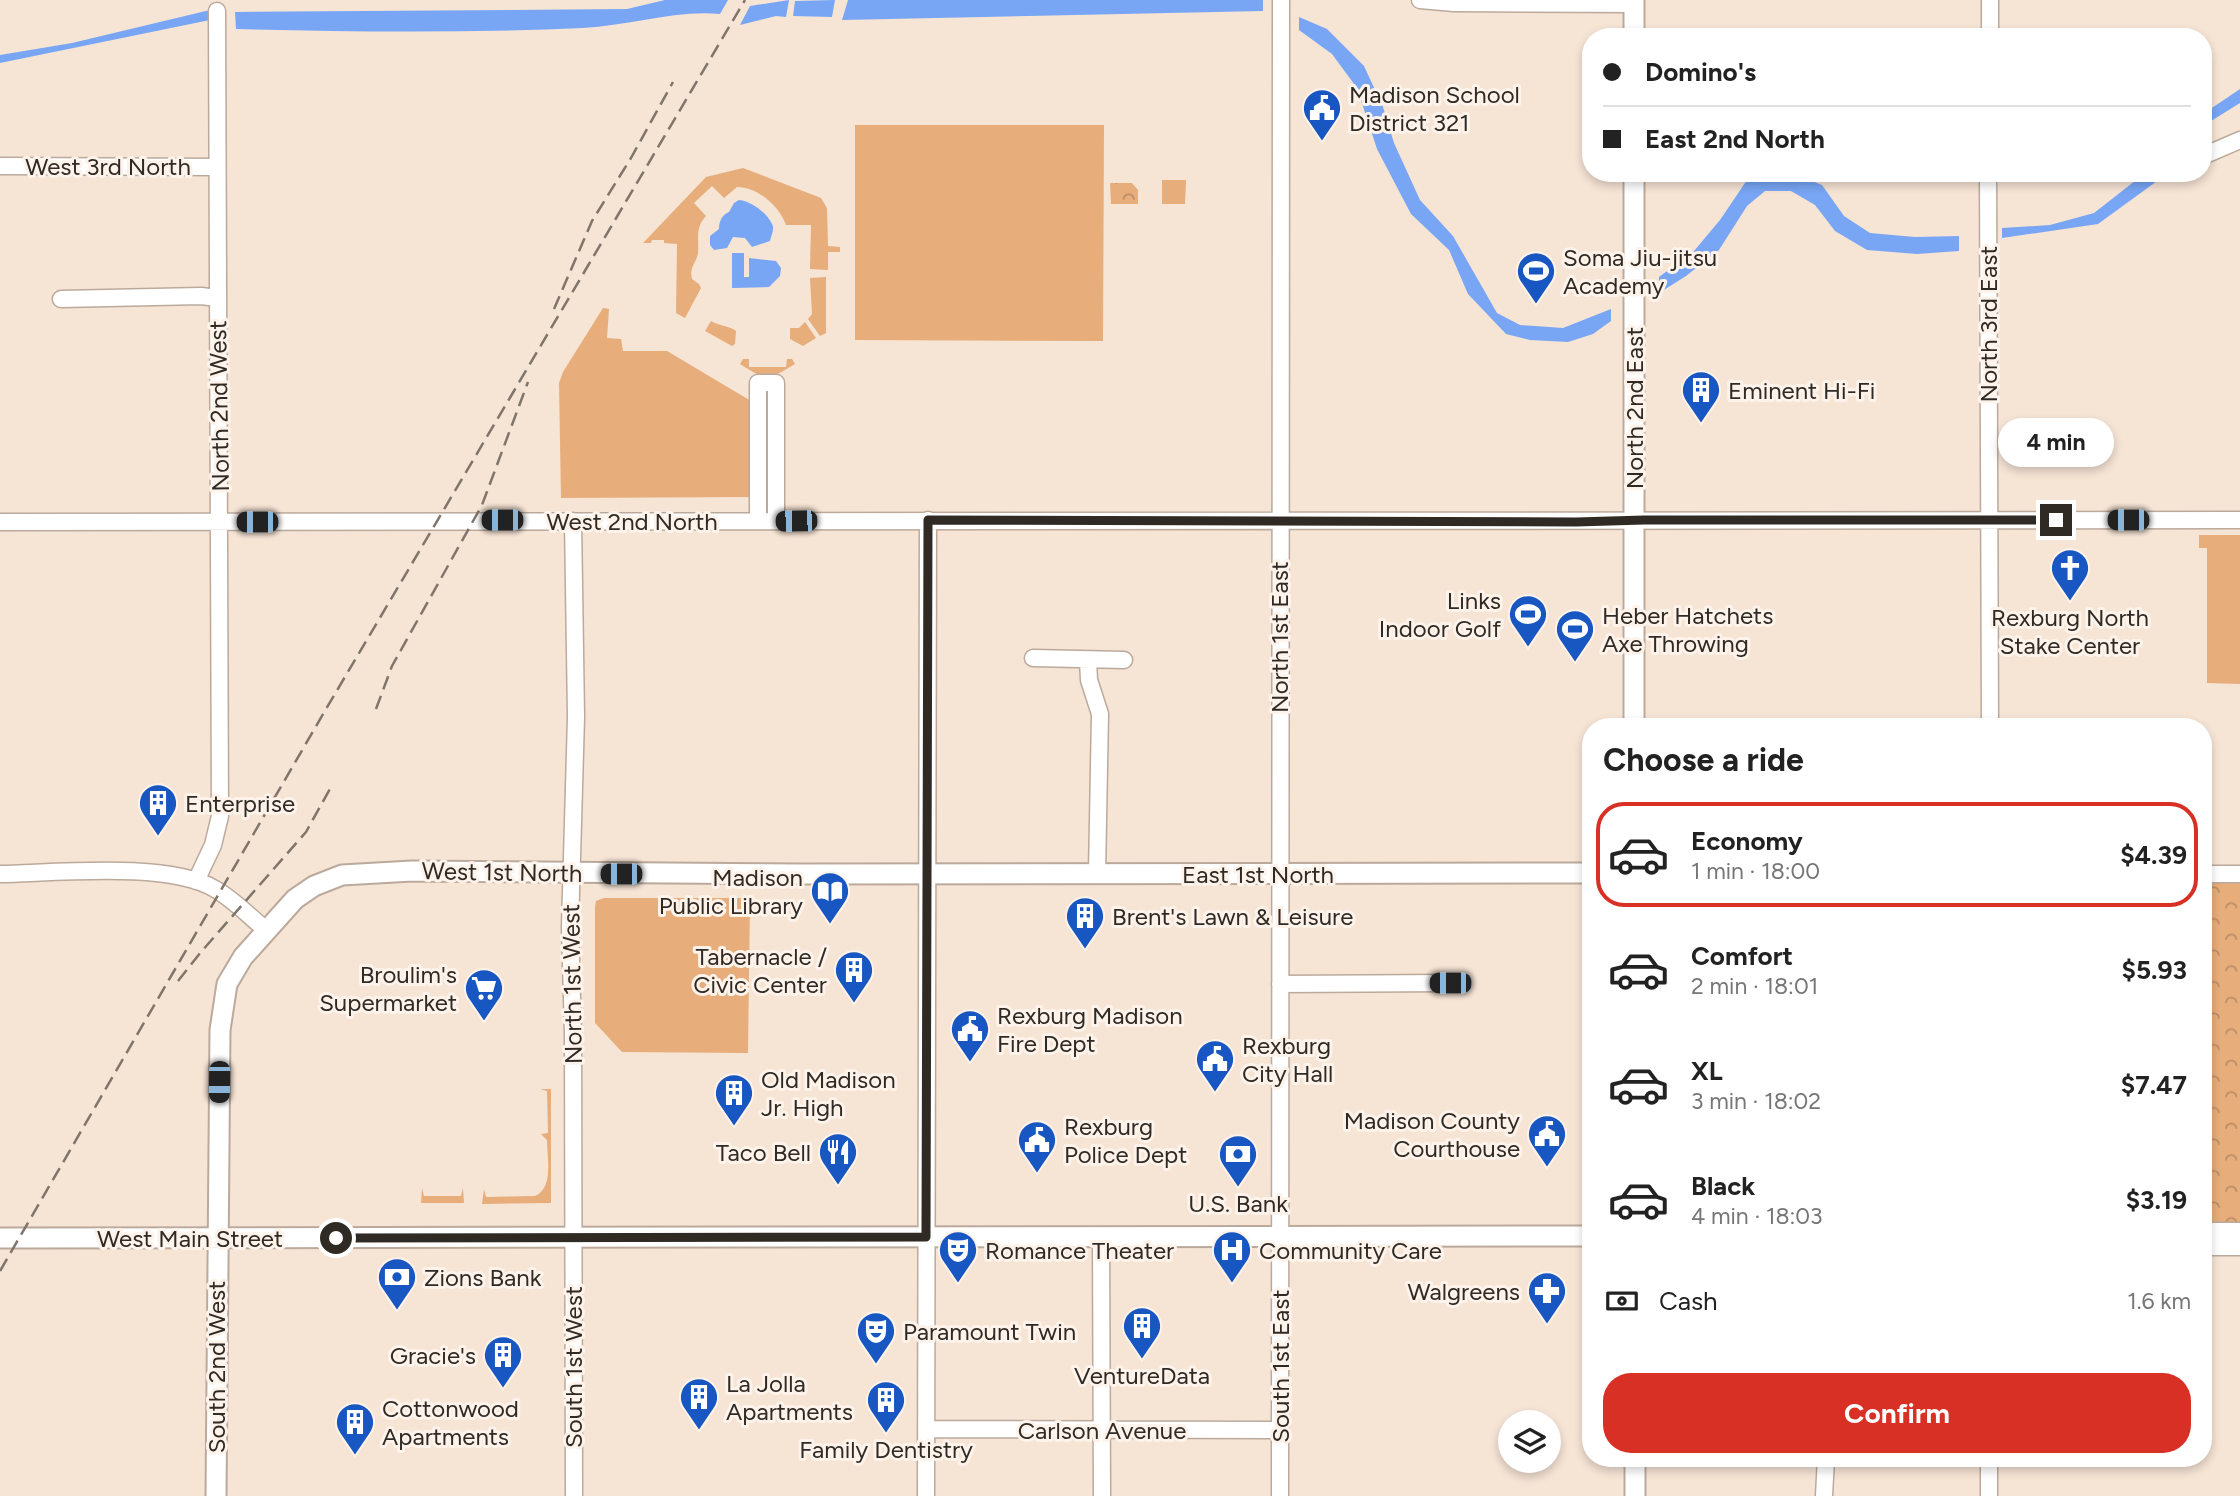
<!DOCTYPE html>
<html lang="en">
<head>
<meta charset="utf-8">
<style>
	:root { --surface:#fff; --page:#f2f2f2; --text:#222; --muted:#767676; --line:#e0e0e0; --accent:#d93025 }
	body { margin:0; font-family:Figtree,sans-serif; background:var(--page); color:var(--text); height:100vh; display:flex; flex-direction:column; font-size:26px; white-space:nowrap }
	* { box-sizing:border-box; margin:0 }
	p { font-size:23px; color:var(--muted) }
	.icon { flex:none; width:38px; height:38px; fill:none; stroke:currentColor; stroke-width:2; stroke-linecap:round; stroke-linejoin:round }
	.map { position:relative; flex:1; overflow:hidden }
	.sheet { position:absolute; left:1582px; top:718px; width:630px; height:749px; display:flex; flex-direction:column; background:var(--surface); border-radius:28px; box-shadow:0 4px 10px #0003 }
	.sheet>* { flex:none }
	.banner { position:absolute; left:1582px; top:28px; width:630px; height:154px; border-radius:28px; box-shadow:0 4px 10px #0003; display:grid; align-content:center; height:154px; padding:0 21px; background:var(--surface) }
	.controls { position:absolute; left:1498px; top:1410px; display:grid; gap:14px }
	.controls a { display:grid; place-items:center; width:63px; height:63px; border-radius:50%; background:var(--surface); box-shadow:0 4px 10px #0003; font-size:35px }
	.end { position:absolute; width:32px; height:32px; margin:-16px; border:9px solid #302a24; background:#fff; box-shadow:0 0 0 4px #fff }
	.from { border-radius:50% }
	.bubble { position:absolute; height:49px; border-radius:24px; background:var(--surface); box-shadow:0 4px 10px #0003; font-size:23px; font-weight:700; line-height:49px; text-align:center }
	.car { position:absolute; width:21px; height:42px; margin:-21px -10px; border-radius:9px; box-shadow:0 0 5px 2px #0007; background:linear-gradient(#222 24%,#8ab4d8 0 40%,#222 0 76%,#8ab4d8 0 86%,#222 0) }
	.banner b { display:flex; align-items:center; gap:24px; height:66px; font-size:26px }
	.banner b+b { border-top:2px solid var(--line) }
	.banner i { width:18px; height:18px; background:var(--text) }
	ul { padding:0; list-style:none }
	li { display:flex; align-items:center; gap:21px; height:105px; margin:0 14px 10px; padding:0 7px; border:4px solid transparent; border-radius:28px }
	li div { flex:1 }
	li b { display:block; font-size:26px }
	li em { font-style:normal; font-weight:700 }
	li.selected { border-color:var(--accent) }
	li>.icon { width:63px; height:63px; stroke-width:1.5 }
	h2 { padding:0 21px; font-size:32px; line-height:84px }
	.pay { display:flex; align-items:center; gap:18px; height:77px; padding:0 21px; font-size:26px }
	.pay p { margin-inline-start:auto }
	.button { display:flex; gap:14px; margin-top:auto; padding:14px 21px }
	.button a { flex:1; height:80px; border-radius:28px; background:var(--accent); color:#fff; font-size:28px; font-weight:700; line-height:80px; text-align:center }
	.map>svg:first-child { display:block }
</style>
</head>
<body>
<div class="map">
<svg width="2240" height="1496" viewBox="0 0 2240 1496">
	<defs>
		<pattern id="park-crowns" width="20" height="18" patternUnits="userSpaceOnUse" patternTransform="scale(1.75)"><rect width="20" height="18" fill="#e7ad7b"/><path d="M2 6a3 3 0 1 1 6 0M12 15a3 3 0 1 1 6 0" fill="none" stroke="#bc8d65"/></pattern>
	</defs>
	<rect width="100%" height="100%" fill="#f6e4d5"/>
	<path fill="#e7ad7b" d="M855,125H1104L1103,341L855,340Z
		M743,168L821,198L827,208L828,246L840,247V252H828V270L810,269L811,225H786C779,206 758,187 737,187L724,198L712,186L694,203L706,216C695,228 699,238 698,253C696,264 689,267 692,279L699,284L701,288L685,318L676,313L677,244L664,243V240H652L651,243H643L706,177Z
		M1162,180H1186L1185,204H1162Z
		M826,277V333L820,336L808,319L812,314L810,278Z
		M603,308L609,309L607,338L621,339L623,351H667L751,401V497L561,498L559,383L563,372Z
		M711,321C719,326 730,326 736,331L735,344L732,346L705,331Z
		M805,322L816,338L803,346L790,339V328H799Z
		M743,359H749V367H786L787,359H792L795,364C766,381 769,382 740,364Z
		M2199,535H2240V684L2207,683V548H2199Z
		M604,898H750L748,1053L622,1052L595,1023V907L596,901Z
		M540,1089H551V1203L482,1204L484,1189L486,1197L535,1196C554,1188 547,1158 547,1140L541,1134L548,1133L547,1091Z
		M422,1188L424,1196H461L463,1188L464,1203H421Z"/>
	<path fill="url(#park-crowns)" d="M1110,183H1132L1138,190V204H1111Z
		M2203,874H2240V1230H2203Z"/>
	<path fill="#78a6f5" d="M665,0H728L720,14C674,10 629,26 583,28C467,33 352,32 236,29L235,12L627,9Z
		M789,0L786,17L776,16L740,25L750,6Z
		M835,0L832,17L793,16L795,1Z
		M848,0H1263V11L842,20Z
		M210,10V20L0,63V55L72,43Z
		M1299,17L1327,29L1364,66L1383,107L1394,143L1420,200L1453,236L1497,313L1520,325L1563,328L1611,309V321L1593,334L1568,342L1530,340L1506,334L1468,294L1449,250L1411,214L1377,149L1357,88L1332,54L1299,30Z
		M2240,89V103L2203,126V114Z
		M1781,173H1791L1822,185L1844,216L1870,233L1915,237L1959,236V251L1917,254L1867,250L1835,231L1815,205L1791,191H1765L1747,206L1719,250L1686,276L1659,293V277L1694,251L1720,220L1747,180Z
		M2164,176L2098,224L2002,238V228L2050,225L2094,213L2140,177Z
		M739,200C751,201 767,213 772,224C775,229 771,236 770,241L752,247L745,238L733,237L727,248L714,250L710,245V236L719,229C719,221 722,215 729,212L734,203Z
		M732,253H744V277H749V258L776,261L781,268L780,276L769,287L732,288Z"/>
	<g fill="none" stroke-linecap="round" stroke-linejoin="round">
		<g stroke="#bbaa9c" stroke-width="19">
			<path id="minor" d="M1420,0L1454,3L1634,4
				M1990,0V37
				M2203,156L2240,140
				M0,166L217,167
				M1988,173L1990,726
				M61,299L201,296L217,298
				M573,521L576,717L570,927L573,1034L574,1496
				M758,521V383H776V521
				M0,522L2240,520
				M1033,658L1124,660
				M1088,661L1089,680L1100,714L1097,874
				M0,874C55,873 169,861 215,889C233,899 249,916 266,930
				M2203,874H2240
				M196,881L213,845L220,816L217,11
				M1280,984L1450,983
				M2203,1231H2240
				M1101,1237L1102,1496
				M2203,1247H2240
				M926,1429L1279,1430
				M926,1496L928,520
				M1280,1496L1281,0
				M1824,1496L1826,1458
				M1989,1496V1458"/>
		</g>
		<g stroke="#bbaa9c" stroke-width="23">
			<path id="major" d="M1634,0V37
				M1634,173V726
				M0,1238L1591,1236
				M1635,1458V1496
				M216,1496L220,1030L227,984L243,957L295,899L314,886L342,875L412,871L803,874L1591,873"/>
		</g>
		<use href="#minor" stroke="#fff" stroke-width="16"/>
		<use href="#major" stroke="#fff" stroke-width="19"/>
		<path stroke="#80756b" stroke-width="2.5" stroke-dasharray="14 7" stroke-linecap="butt" d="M554,309L592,221L631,158L673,82
			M376,709L392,666L482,505L528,382
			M178,981L201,952L306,832L331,787
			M0,1271L326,709L745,0"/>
	</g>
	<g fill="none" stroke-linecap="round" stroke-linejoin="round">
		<path stroke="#302a24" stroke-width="9" d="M336,1238L926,1237L928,520L1576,522L1644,520H2056"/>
	</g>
	<defs>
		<g id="civic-pin" transform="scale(2.0125)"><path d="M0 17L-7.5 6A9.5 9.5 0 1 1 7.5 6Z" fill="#1856c2" stroke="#fef3ea"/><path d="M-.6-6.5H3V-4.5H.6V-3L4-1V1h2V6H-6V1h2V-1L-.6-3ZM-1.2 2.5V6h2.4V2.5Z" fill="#fff"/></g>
		<g id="stadium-pin" transform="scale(2.0125)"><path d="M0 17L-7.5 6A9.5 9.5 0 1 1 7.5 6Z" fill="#1856c2" stroke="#fef3ea"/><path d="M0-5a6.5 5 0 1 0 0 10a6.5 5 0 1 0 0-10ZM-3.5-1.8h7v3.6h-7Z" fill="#fff"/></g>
		<g id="building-pin" transform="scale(2.0125)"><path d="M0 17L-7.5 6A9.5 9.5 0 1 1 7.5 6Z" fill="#1856c2" stroke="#fef3ea"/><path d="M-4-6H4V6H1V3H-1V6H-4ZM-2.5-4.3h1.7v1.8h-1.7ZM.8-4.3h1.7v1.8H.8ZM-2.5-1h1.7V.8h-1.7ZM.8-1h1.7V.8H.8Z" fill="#fff"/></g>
		<g id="church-pin" transform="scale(2.0125)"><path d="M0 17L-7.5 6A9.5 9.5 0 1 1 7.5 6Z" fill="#1856c2" stroke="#fef3ea"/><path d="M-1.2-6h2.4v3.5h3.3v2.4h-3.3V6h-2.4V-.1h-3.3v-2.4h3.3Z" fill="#fff"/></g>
		<g id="library-pin" transform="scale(2.0125)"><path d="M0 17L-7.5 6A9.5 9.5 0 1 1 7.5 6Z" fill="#1856c2" stroke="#fef3ea"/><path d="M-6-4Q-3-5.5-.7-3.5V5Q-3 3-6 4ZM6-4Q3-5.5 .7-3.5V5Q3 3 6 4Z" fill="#fff"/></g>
		<g id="supermarket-pin" transform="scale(2.0125)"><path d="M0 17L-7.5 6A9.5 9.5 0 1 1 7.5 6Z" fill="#1856c2" stroke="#fef3ea"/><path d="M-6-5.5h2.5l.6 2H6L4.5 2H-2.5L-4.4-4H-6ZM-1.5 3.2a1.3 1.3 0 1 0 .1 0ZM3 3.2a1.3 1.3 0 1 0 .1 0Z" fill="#fff"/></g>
		<g id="restaurant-pin" transform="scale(2.0125)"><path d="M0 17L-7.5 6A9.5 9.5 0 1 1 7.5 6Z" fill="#1856c2" stroke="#fef3ea"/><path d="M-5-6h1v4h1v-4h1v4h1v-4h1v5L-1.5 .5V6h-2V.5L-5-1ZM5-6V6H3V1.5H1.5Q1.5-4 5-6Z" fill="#fff"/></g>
		<g id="bank-pin" transform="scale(2.0125)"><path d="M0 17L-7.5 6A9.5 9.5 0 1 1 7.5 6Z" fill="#1856c2" stroke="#fef3ea"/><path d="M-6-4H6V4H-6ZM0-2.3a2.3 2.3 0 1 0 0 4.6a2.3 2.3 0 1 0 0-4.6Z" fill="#fff"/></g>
		<g id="theatre-pin" transform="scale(2.0125)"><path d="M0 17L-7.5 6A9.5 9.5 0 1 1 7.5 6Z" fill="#1856c2" stroke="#fef3ea"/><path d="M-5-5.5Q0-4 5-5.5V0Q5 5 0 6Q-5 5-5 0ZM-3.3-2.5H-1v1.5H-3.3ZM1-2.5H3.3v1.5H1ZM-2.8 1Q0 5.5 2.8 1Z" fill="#fff"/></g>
		<g id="hospital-pin" transform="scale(2.0125)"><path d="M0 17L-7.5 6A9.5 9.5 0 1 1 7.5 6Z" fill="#1856c2" stroke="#fef3ea"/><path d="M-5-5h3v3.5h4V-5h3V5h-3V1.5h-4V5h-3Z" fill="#fff"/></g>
		<g id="pharmacy-pin" transform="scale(2.0125)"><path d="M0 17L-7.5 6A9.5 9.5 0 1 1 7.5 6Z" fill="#1856c2" stroke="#fef3ea"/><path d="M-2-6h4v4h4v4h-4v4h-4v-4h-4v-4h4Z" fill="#fff"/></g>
	</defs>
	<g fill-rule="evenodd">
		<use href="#civic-pin" x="1322" y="108"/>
		<use href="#stadium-pin" x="1536" y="271"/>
		<use href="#building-pin" x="1701" y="390"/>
		<use href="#church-pin" x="2070" y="568"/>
		<use href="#stadium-pin" x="1528" y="614"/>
		<use href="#stadium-pin" x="1575" y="629"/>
		<use href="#building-pin" x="158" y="803"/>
		<use href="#library-pin" x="830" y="891"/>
		<use href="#building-pin" x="1085" y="916"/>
		<use href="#building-pin" x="854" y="970"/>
		<use href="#supermarket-pin" x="484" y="988"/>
		<use href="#civic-pin" x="970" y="1029"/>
		<use href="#civic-pin" x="1215" y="1059"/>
		<use href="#building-pin" x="734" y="1093"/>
		<use href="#civic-pin" x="1547" y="1134"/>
		<use href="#civic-pin" x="1037" y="1140"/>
		<use href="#restaurant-pin" x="838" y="1152"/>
		<use href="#bank-pin" x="1238" y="1154"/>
		<use href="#theatre-pin" x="958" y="1250"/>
		<use href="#hospital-pin" x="1232" y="1250"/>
		<use href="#bank-pin" x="397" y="1277"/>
		<use href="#pharmacy-pin" x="1547" y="1291"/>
		<use href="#building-pin" x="1142" y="1326"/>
		<use href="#theatre-pin" x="876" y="1331"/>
		<use href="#building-pin" x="503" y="1355"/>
		<use href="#building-pin" x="699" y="1397"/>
		<use href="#building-pin" x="886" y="1400"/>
		<use href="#building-pin" x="355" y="1422"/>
	</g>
	<g text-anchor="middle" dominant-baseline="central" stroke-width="6" stroke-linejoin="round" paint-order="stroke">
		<g font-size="24" fill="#302a24" stroke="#fef3ea" text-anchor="start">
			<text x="1349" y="94">Madison School<tspan x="1349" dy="28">District 321</tspan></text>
			<text x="1563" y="257">Soma Jiu-jitsu<tspan x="1563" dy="28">Academy</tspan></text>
			<text x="1728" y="390">Eminent Hi-Fi</text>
			<text x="1501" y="600" text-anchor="end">Links<tspan x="1501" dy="28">Indoor Golf</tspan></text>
			<text x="1602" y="615">Heber Hatchets<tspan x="1602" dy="28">Axe Throwing</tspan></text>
			<text x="2070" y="617" text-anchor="middle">Rexburg North<tspan x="2070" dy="28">Stake Center</tspan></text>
			<text x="185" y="803">Enterprise</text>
			<text x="803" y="877" text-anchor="end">Madison<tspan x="803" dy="28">Public Library</tspan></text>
			<text x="1112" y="916">Brent's Lawn &amp; Leisure</text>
			<text x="827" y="956" text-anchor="end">Tabernacle /<tspan x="827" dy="28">Civic Center</tspan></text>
			<text x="457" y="974" text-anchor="end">Broulim's<tspan x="457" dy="28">Supermarket</tspan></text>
			<text x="997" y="1015">Rexburg Madison<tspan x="997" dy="28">Fire Dept</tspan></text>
			<text x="1242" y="1045">Rexburg<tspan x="1242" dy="28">City Hall</tspan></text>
			<text x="761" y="1079">Old Madison<tspan x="761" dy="28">Jr. High</tspan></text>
			<text x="1520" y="1120" text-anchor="end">Madison County<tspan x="1520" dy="28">Courthouse</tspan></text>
			<text x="1064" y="1126">Rexburg<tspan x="1064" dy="28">Police Dept</tspan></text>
			<text x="811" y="1152" text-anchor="end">Taco Bell</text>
			<text x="1238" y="1203" text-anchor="middle">U.S. Bank</text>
			<text x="985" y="1250">Romance Theater</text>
			<text x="1259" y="1250">Community Care</text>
			<text x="424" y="1277">Zions Bank</text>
			<text x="1520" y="1291" text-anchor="end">Walgreens</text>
			<text x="903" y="1331">Paramount Twin</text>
			<text x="476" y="1355" text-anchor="end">Gracie's</text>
			<text x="1142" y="1375" text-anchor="middle">VentureData</text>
			<text x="726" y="1383">La Jolla<tspan x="726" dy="28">Apartments</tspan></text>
			<text x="382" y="1408">Cottonwood<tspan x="382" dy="28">Apartments</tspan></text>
			<text x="886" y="1449" text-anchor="middle">Family Dentistry</text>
		</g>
		<g font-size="24" fill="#302a24" stroke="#fef3ea">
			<text x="108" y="166">West 3rd North</text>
			<text transform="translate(1988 324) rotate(-90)">North 3rd East</text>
			<text transform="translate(219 406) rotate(-91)">North 2nd West</text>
			<text transform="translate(1634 408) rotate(-90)">North 2nd East</text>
			<text x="632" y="521">West 2nd North</text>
			<text transform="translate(1279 637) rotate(-90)">North 1st East</text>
			<text transform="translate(502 872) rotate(1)">West 1st North</text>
			<text x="1258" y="874">East 1st North</text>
			<text transform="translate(572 984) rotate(-91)">North 1st West</text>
			<text x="190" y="1238">West Main Street</text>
			<text transform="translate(1280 1366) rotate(-90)">South 1st East</text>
			<text transform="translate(216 1367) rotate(-90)">South 2nd West</text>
			<text transform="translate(573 1367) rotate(-90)">South 1st West</text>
			<text x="1102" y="1430">Carlson Avenue</text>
		</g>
	</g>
</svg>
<div class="controls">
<a><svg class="icon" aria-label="layers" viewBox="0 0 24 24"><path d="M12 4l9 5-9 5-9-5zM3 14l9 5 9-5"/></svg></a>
</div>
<i class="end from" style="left:336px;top:1238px"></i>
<i class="end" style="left:2056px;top:520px"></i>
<div class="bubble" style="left:1998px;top:418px;width:116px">4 min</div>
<i class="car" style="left:502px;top:520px;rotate:270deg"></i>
<i class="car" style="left:2128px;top:520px;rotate:270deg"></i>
<i class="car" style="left:796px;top:521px;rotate:269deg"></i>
<i class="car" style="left:257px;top:522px;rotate:270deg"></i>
<i class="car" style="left:621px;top:874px;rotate:270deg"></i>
<i class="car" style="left:1450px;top:983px;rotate:270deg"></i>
<i class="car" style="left:219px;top:1082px;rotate:181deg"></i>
<div class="banner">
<b><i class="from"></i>Domino's</b>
<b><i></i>East 2nd North</b>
</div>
<section class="sheet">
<h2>Choose a ride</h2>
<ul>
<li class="selected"><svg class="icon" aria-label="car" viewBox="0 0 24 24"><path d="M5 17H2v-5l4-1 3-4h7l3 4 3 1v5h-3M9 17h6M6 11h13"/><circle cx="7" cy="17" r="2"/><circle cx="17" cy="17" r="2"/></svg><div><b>Economy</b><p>1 min · 18:00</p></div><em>$4.39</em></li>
<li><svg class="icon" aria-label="car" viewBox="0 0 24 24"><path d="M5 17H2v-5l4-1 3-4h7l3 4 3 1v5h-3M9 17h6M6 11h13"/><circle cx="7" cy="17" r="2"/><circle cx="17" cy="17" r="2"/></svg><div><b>Comfort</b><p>2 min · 18:01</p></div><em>$5.93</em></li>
<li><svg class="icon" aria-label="car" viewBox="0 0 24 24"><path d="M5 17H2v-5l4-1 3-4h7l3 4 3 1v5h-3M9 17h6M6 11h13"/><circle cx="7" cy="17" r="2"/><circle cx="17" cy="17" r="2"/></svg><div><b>XL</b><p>3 min · 18:02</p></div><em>$7.47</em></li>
<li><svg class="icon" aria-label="car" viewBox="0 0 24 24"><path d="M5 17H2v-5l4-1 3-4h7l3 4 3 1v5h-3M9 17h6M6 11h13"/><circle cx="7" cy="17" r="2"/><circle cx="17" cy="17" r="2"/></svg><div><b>Black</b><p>4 min · 18:03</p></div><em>$3.19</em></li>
</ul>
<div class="pay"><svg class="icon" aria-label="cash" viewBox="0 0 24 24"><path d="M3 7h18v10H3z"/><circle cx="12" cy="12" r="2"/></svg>Cash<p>1.6 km</p></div>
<div class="button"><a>Confirm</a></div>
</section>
</div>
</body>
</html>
